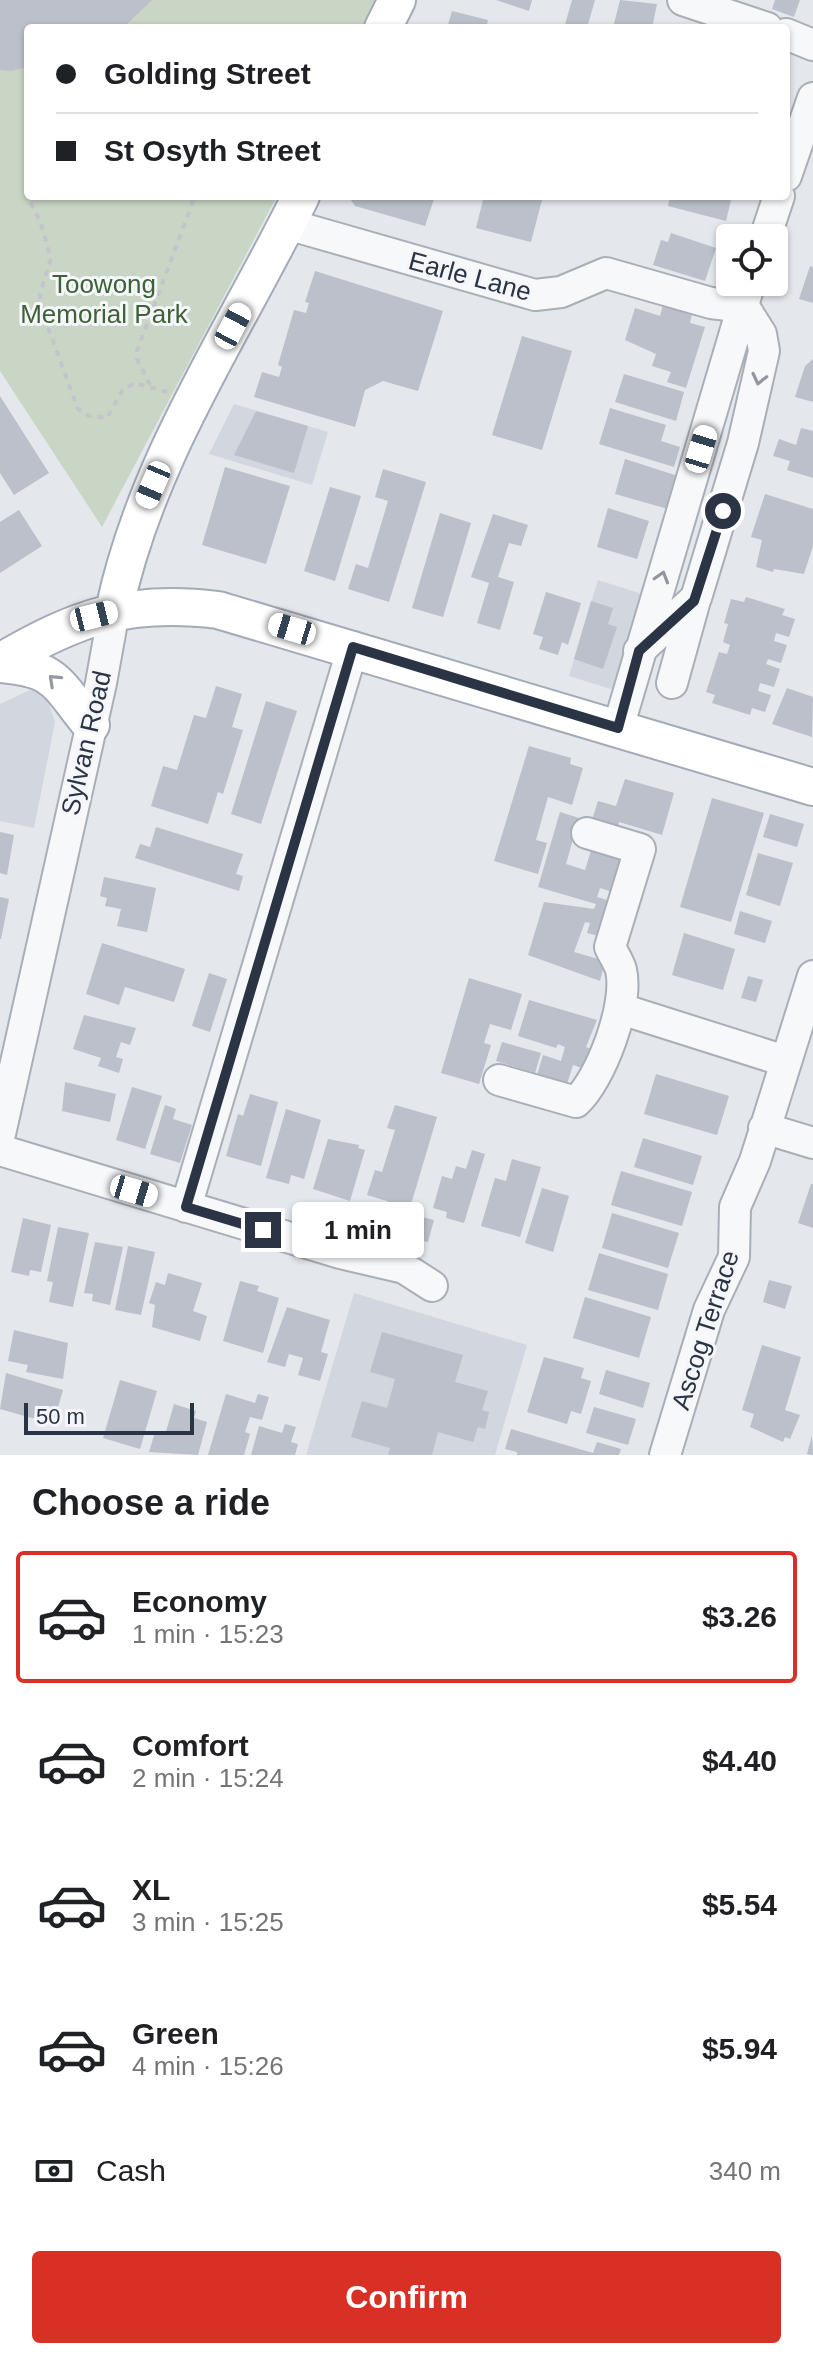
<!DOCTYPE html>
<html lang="en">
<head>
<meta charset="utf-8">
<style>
	:root { --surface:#fff; --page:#f2f2f2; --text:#202124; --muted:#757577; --line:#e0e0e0; --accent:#d93025 }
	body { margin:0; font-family:Helvetica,sans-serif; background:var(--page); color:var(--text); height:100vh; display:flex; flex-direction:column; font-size:30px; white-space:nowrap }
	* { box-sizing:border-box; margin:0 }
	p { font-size:26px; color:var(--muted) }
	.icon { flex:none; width:44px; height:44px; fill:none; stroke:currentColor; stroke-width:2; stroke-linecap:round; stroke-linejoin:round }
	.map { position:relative; height:1455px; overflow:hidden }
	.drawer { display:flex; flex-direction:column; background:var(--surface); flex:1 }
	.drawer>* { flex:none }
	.top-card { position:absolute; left:24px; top:24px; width:766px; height:176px; border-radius:8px; box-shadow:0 2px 6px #0004; display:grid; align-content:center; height:176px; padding:0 32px; background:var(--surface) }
	.fabs { position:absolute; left:716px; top:224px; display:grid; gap:16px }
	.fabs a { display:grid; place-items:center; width:72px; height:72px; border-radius:8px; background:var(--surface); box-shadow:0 2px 6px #0004; font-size:40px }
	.scale { position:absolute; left:24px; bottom:20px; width:170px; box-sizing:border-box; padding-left:8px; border:4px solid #2b3445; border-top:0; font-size:22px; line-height:28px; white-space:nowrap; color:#2b3445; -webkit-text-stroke:6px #f4f6f9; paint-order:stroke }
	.end { position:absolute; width:36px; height:36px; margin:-18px; border:10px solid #2b3445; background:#fff; box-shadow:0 0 0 4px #fff }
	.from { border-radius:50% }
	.bubble { position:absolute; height:56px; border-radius:8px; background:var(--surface); box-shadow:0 2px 6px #0004; font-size:26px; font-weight:600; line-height:56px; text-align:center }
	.car { position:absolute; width:24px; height:48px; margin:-24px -12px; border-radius:10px; box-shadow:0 0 6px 2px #0007; background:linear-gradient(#fff 24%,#345 0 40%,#fff 0 76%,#345 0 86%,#fff 0) }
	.top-card b { display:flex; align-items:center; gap:28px; height:76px; font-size:30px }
	.top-card b+b { border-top:2px solid var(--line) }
	.top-card i { width:20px; height:20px; background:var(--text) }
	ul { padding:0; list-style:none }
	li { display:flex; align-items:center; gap:24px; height:132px; margin:0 16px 12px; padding:0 16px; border:4px solid transparent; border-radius:8px }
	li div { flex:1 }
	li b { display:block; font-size:30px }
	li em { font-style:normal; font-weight:600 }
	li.selected { border-color:var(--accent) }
	li>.icon { width:72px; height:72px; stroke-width:1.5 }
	h2 { padding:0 32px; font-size:36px; line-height:96px }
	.pay { display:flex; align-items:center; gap:20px; height:88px; padding:0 32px; font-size:30px }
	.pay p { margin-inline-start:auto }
	.cta { display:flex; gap:16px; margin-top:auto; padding:16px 32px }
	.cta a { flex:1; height:92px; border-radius:8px; background:var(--accent); color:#fff; font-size:32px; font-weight:600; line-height:92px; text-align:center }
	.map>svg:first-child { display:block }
</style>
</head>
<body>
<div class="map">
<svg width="813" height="1455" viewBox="0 0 813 1455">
	<rect width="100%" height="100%" fill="#e4e7ec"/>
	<path fill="#d2d6de" d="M234,404L328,432L312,485L209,454Z
		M598,580L642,594L614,690L569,676Z
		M30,690L46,696L55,722L34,828L0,821V704Z
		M354,1293L527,1345L495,1455H306Z"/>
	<path fill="#c9d6c5" d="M0,0H379L365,28H28V196H277L102,527L0,371Z"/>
	<path fill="#bbc0ca" d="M0,0H152L123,28H28V67L11,71L0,70Z
		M496,0H532L529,11Z
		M572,0H595L587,28H564Z
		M620,0L657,4L652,28H613Z
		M775,0H800L794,17L772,9Z
		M452,11L488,20L486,28H447Z
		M348,196H435L425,226L355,206Z
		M484,196H543L531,242L476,228Z
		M670,196H732L726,221L668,206Z
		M671,233L716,248L705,281L653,265L661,240L668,242Z
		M810,266L813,267V303L799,299Z
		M315,271L443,311L418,391L383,381L365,390L355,427L254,397L262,372L279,377L282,367L278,365L294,310L306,313L309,303L305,302Z
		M663,305L692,314L690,323L705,327L686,388L667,382L671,372L652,366L656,354L625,340L635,308L660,316Z
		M522,336L572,351L542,450L492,435Z
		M813,359V402L795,397L805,366Z
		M624,374L684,392L676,421L615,402Z
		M0,396L49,473L14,495L0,473Z
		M610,408L666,425L661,441L680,447L674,467L599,444Z
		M256,411L308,426L294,473L234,455Z
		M801,428L813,431V478L787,470L790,461L773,456L779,439L796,445Z
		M625,459L678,476L668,509L615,494Z
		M225,467L290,486L266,564L202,545Z
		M383,469L426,482L389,602L348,589L356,564L368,568L388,501L375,497Z
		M330,487L361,496L335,581L304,571Z
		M765,494L813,509V546L804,574L774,569L773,572L756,567L762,540L751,537Z
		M608,508L649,521L637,559L597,547Z
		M19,510L42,546L0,573V522Z
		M440,513L471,523L443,617L412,608Z
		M493,514L528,525L521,546L509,543L498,577L514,582L500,630L477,623L489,583L471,577Z
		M546,592L581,603L568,645L562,642L558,655L539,649L543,637L533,634Z
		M746,597L785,609L782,615L795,619L789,637L776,633L774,641L787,645L781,663L768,659L766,664L780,669L774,687L760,683L758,691L771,695L765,712L752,708L750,715L712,703L715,695L706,692L719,652L727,654L730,645L723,642L728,624L724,623L731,599L744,602Z
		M591,601L613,608L608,624L617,627L603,669L574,659Z
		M216,686L242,694L232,727L243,730L223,794L218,792L208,824L151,806L163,766L177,770L194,715L206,718Z
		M787,688L813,697L812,737L772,724Z
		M266,701L297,711L261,824L231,814Z
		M529,746L571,758L570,764L583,768L572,805L548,797L536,840L547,843L538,874L494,861Z
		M625,779L674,793L662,835L619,822L618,828L592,820L598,801L616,806Z
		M712,798L764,813L731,922L680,907Z
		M560,812L579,818L566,864L585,870L594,841L630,857L619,894L600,888L597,897L617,903L606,938L587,933L590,923L585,922L574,952L605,961L600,981L528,955L544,902L594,909L596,904L538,887Z
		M770,814L804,824L797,847L763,837Z
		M156,827L243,854L236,874L243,876L239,891L135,858L140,844L150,847Z
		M0,832L14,835L7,875L0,873Z
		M758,853L793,863L780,906L746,895Z
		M104,877L156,888L147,932L117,926L121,909L105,906L107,898L100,896Z
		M0,897L9,899L1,939H0Z
		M740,911L772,921L765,943L734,934Z
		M684,933L735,949L723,990L672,975Z
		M102,943L185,969L174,1002L125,987L119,1005L86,994Z
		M209,973L227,979L210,1032L192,1026Z
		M748,976L763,980L756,1002L741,998Z
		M469,978L522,994L511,1030L490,1024L484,1043L491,1045L479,1084L441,1073Z
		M529,1000L597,1020L586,1047L591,1049L585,1069L573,1065L567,1084L537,1075L543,1055L561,1061L565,1047L558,1044L556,1048L518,1036Z
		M84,1015L136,1028L130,1045L121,1042L116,1057L123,1059L119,1073L98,1066L101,1058L73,1049Z
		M502,1042L541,1053L535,1073L496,1061Z
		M656,1074L729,1096L717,1135L644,1114Z
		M65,1082L116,1094L110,1122L62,1111Z
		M132,1087L162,1096L145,1149L116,1140Z
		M250,1094L278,1102L261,1166L226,1156L238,1114L243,1116Z
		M165,1105L176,1109L173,1119L192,1125L180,1163L150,1154Z
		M395,1105L437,1117L410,1208L367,1195L375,1170L382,1172L395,1130L387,1128Z
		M286,1109L321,1120L304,1179L291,1175L289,1184L266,1178Z
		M643,1138L702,1156L693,1185L634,1167Z
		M328,1139L359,1145L358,1148L365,1150L350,1201L313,1189Z
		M472,1150L485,1154L464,1223L446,1218L447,1212L433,1208L442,1176L452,1179L456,1166L466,1169Z
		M512,1159L541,1167L520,1237L481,1226L495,1178L506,1181Z
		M621,1171L692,1192L682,1226L611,1205Z
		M811,1184H813V1228L798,1223Z
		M542,1188L569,1196L553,1252L525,1243Z
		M612,1213L679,1233L668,1268L602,1248Z
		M422,1217L434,1220L428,1242L416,1239Z
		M23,1218L51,1225L41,1272L30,1270L29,1276L11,1272Z
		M58,1227L89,1233L73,1307L49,1302L53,1282L47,1281Z
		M95,1242L123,1247L110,1305L92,1301L93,1294L84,1293Z
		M128,1246L155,1252L141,1315L115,1310Z
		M599,1253L668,1274L658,1310L588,1290Z
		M168,1273L202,1283L193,1311L207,1316L200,1341L152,1327L155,1305L149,1303L156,1282L165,1285Z
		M769,1280L792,1286L785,1309L763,1302Z
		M240,1281L259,1286L257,1291L279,1298L263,1353L223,1341Z
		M585,1297L651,1317L639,1358L573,1338Z
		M287,1307L330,1320L321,1352L328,1354L320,1381L298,1375L303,1358L289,1354L285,1367L267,1362Z
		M14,1330L68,1343L63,1379L26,1372L28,1365L8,1361Z
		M382,1332L463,1355L455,1382L488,1391L482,1410L489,1412L485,1429L478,1427L473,1442L438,1432L432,1455H388L390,1448L351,1437L362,1401L387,1408L395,1379L370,1372Z
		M762,1345L801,1357L785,1410L800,1415L790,1439L785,1437L783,1442L750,1427L754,1414L742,1410Z
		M544,1357L584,1368L581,1378L591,1381L581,1414L571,1411L567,1424L527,1412Z
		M606,1370L650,1383L643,1408L599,1394Z
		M6,1373L63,1390L53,1424L0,1409Z
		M120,1380L157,1391L140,1449L103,1438Z
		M226,1394L255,1403L258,1394L269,1397L262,1420L250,1417L245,1432L250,1434L244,1455H208Z
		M174,1404L196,1411L194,1418L207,1422L198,1455L149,1452L155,1432L165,1435Z
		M594,1407L636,1419L628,1445L586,1433Z
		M285,1424L296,1427L291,1442L298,1444L295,1455H251L259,1426L282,1433Z
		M511,1429L593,1453L597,1442L621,1449L619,1455H517V1452L505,1449Z
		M812,1435L813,1455H811L807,1454Z"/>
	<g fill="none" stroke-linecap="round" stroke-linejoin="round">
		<g stroke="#a9aeb7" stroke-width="34">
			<path id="minor" d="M683,0L767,28
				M786,34L813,45
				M786,176L813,98
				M287,224L535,295L561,292L606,273L711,303L744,307
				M765,238L779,196
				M639,651L696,598L743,443L764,351L761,334L744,307
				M672,683L695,600
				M618,728L750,282
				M621,1009L785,1061
				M499,1080L576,1102C601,1079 629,1004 621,970C619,962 613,954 610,947L640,849L587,833
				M764,1128L813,1143
				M0,1134L101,683L114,611
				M0,1150L340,1253L404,1268L432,1286
				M186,1207L353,647
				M665,1455L709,1310L734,1257L735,1207L755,1161L813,976"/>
		</g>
		<g stroke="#a3abb8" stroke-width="40">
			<path id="major" d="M383,28L397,0
				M114,611C145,461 234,332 301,196
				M0,662C77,617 128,599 218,610L813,787
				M0,664C58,669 56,683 91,725"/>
		</g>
		<path stroke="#c2c5cb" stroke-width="4" stroke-dasharray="6 6" stroke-linecap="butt" d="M25,192L40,221L51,258L40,294L42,311L78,409L89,416L107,418L123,389L135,383L167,392
			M150,385L137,359V351L195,196"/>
		<use href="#minor" stroke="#f7f8fa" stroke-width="30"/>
		<use href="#major" stroke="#fff" stroke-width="36"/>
	</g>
	<defs><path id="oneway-chevron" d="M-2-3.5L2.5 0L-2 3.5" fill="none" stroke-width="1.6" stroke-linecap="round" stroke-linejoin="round" transform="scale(2)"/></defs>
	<g stroke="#9196a0">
		<use href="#oneway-chevron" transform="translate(759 379) rotate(103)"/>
		<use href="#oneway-chevron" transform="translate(662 577) rotate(-73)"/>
	</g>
	<use stroke="#959aa2" href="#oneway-chevron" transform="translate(54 680) rotate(-137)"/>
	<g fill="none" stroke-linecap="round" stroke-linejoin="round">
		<path stroke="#2b3445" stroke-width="10" d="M263,1230L186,1207L353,647L618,728L639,651L694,601L723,511"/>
	</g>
	<g text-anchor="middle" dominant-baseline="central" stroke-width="6" stroke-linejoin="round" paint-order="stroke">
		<g font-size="26" fill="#2b3445" stroke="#f4f6f9">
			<text transform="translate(470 276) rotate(15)">Earle Lane</text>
			<text transform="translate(86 743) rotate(-77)">Sylvan Road</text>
			<text transform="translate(705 1330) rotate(-72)">Ascog Terrace</text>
		</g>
		<g font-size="26" fill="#3f6138" stroke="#f4f6f9">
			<text x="104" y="284">Toowong<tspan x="104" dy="30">Memorial Park</tspan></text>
		</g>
	</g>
</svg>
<div class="fabs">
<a><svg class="icon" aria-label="locate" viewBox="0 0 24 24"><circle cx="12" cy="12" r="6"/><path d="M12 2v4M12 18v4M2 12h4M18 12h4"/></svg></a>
</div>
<div class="scale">50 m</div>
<i class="end from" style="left:723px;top:511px"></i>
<i class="end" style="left:263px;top:1230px"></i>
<div class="bubble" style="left:292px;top:1202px;width:132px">1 min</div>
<i class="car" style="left:233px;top:326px;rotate:28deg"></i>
<i class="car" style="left:701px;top:449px;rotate:17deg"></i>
<i class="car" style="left:153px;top:485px;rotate:203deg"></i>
<i class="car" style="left:94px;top:616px;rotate:76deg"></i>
<i class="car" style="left:292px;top:629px;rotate:287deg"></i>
<i class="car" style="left:134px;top:1191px;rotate:107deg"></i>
<div class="top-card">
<b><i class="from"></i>Golding Street</b>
<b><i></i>St Osyth Street</b>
</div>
</div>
<section class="drawer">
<h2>Choose a ride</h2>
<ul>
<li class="selected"><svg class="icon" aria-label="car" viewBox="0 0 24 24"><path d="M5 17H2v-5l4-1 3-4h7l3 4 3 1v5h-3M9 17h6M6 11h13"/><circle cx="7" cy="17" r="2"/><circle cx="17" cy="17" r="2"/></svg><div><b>Economy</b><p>1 min · 15:23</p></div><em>$3.26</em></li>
<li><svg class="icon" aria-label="car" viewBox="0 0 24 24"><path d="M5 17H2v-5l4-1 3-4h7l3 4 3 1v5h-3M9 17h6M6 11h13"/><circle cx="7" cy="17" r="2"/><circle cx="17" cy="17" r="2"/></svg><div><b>Comfort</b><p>2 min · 15:24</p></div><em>$4.40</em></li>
<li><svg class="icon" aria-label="car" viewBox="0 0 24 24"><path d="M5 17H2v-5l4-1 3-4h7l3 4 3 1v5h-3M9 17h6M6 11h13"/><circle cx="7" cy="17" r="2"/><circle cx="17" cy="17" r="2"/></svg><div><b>XL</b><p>3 min · 15:25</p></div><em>$5.54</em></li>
<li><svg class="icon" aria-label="car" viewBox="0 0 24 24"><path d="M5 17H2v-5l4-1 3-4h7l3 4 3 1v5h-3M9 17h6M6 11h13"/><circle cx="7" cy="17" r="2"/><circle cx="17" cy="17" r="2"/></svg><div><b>Green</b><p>4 min · 15:26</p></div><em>$5.94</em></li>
</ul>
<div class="pay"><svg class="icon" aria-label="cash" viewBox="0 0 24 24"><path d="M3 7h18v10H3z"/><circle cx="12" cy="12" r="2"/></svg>Cash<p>340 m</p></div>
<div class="cta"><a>Confirm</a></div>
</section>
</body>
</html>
